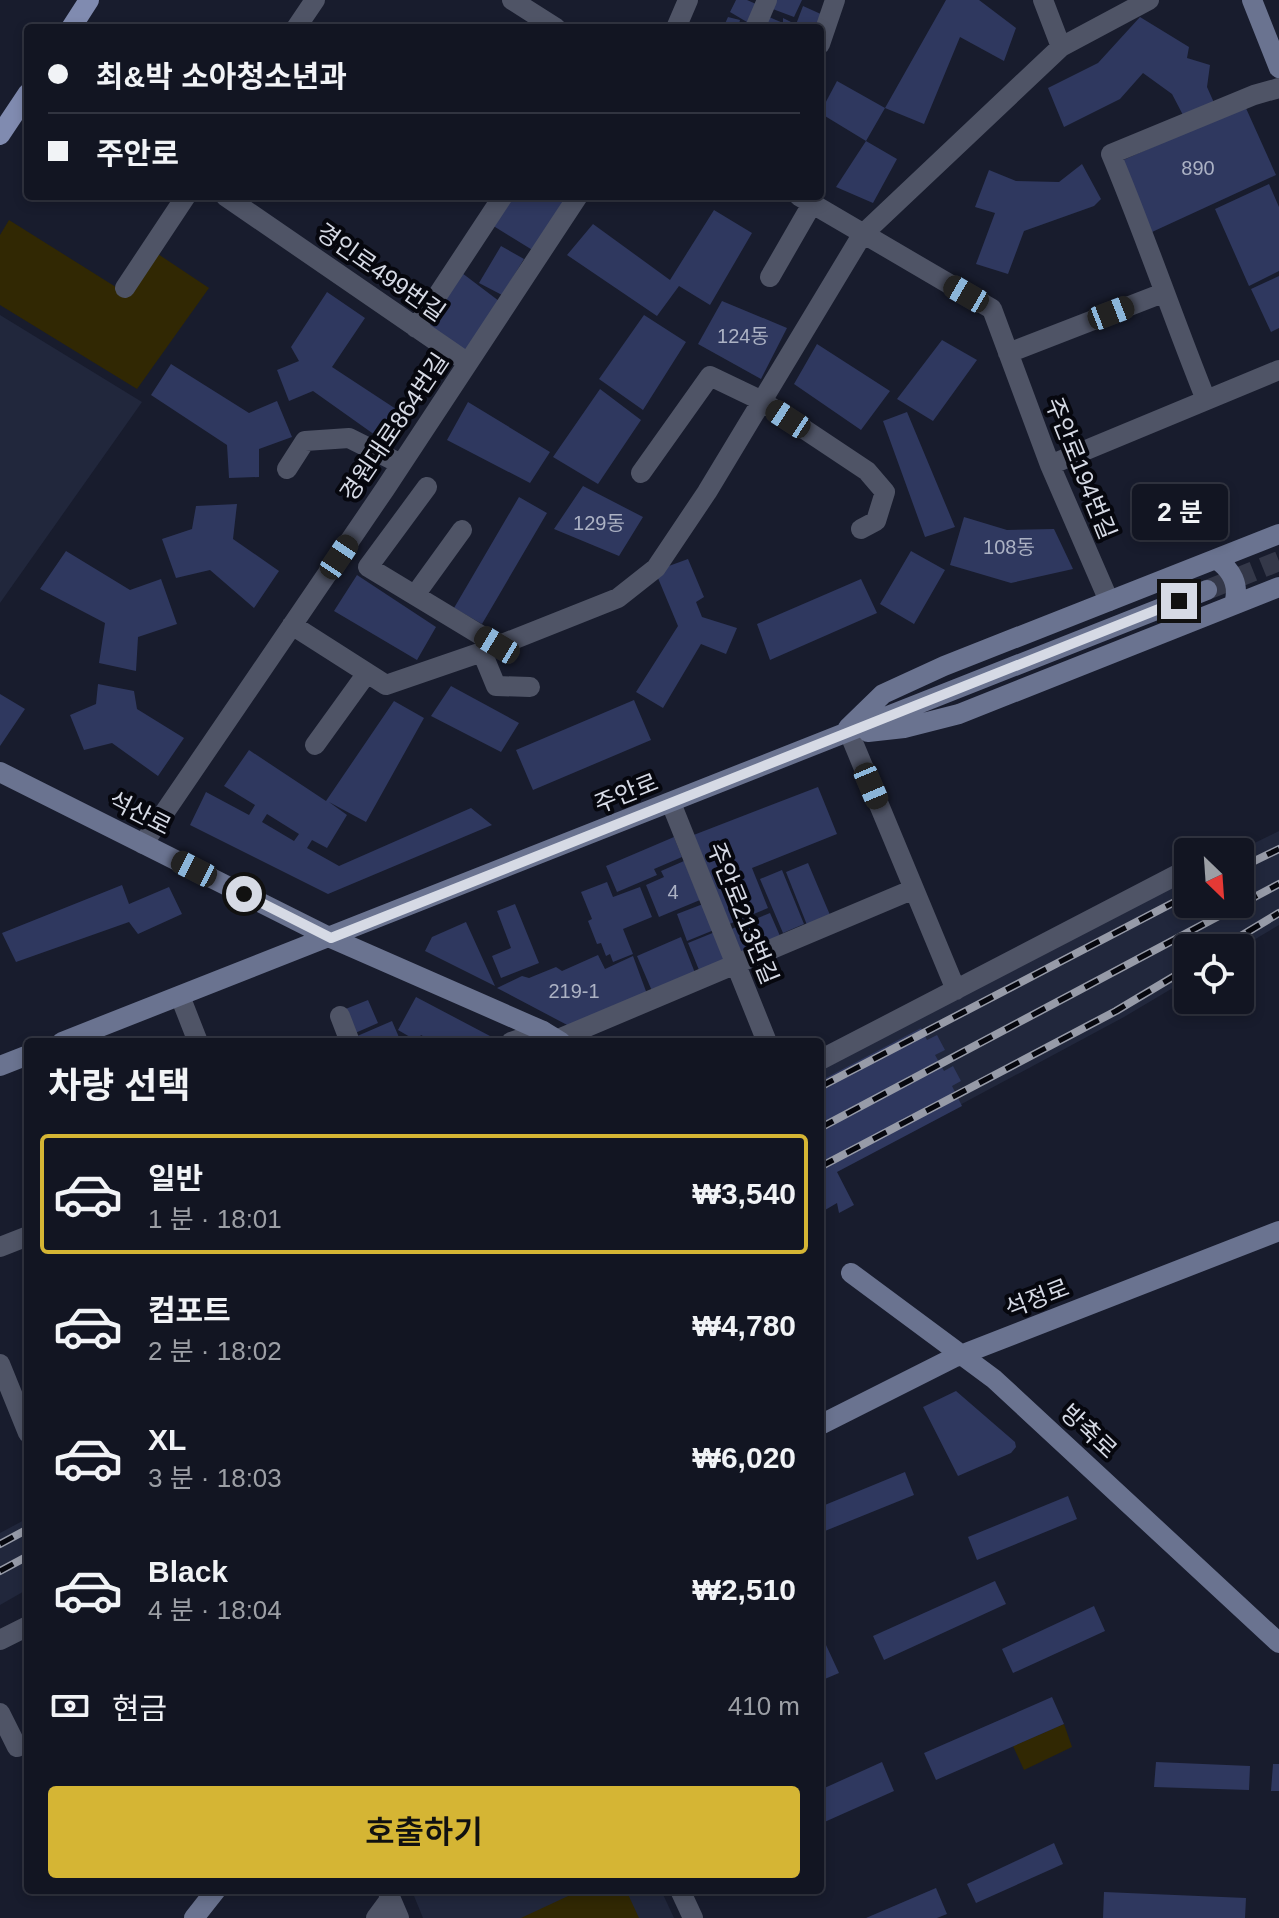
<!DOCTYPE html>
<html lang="ko">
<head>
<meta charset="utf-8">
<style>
	:root { --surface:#121522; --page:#1f222f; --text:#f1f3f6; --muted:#9c9fa5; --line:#313440; --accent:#d5b534 }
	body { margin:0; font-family:Arial,"Noto Sans KR",sans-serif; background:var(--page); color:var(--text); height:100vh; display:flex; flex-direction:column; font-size:30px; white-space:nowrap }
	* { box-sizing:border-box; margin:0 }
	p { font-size:26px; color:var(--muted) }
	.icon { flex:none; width:44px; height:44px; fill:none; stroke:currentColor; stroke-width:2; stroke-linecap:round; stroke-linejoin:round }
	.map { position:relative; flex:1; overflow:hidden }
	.details { position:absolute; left:24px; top:1038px; width:800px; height:856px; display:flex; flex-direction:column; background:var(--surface); border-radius:8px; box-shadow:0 4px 12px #0003,0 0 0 2px var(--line) }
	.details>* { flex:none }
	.hud { position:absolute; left:24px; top:24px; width:800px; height:176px; border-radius:8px; box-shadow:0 4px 12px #0003,0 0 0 2px var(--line); display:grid; align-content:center; height:176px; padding:0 24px; background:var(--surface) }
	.needle { width:52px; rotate:155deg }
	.tools { position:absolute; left:1174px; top:838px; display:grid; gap:16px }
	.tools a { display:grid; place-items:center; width:80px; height:80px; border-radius:8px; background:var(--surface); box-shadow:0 4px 12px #0003,0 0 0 2px var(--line); font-size:40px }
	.end { position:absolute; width:36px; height:36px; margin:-18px; border:10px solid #d6dae5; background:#111; box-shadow:0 0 0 4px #111 }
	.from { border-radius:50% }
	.bubble { position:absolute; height:56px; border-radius:8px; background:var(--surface); box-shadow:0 4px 12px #0003,0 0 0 2px var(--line); font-size:26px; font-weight:600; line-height:56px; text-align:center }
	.car { position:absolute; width:24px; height:48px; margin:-24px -12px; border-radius:10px; box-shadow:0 0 6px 2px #0007; background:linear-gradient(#222 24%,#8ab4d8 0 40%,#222 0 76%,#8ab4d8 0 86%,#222 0) }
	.hud b { display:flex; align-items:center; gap:28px; height:76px; font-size:30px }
	.hud b+b { border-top:2px solid var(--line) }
	.hud i { width:20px; height:20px; background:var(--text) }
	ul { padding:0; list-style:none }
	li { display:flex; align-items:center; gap:24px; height:120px; margin:0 16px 12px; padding:0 8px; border:4px solid transparent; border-radius:8px }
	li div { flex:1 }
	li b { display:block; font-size:30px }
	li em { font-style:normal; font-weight:600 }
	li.active { border-color:var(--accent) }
	li>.icon { width:72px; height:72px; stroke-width:1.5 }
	h2 { padding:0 24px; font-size:36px; line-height:96px }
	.pay { display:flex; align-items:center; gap:20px; height:88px; padding:0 24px; font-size:30px }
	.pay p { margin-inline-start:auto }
	.cta { display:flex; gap:16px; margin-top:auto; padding:16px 24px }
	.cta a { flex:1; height:92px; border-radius:8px; background:var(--accent); color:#111; font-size:32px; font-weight:600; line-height:92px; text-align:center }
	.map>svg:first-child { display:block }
</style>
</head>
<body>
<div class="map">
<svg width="1279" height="1918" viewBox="0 0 1279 1918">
	<rect width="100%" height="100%" fill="#181c2d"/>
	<path fill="#21273c" d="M0,315L142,402L0,603Z
		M1279,831V925L1240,948H1188V979L1124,1017L820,1180V1068L1188,875V904H1240V852H1236Z
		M28,1518V1589L0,1605V1533Z
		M427,1890H661L674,1918H423L414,1896Z"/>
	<path fill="#312803" d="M9,220L127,294L155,252L209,288L137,389L0,305V235Z
		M1064,1724L1072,1747L1024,1770L1013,1746Z
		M581,1890H626L639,1918H521Z"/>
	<path fill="#2f385f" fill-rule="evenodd" d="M736,0H747L756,4L752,25L730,12Z
		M774,0H802L794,17L770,8Z
		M946,0H979L1016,28L1004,61L960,37L924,124L885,108Z
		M803,6L823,15L819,28L795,27Z
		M728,17L740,20L738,28H723Z
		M769,17L783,23V18L793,23L791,28H763Z
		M1140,17L1189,47L1187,58L1210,65L1207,87L1215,105L1184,117L1172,94L1143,73L1120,99L1064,127L1048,88L1098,63Z
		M837,81L885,108L866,141L897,159L873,203L836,187L866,141L820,113Z
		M1245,106L1276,175L1152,232L1121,161Z
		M1082,164L1101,199L1094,206L1024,231L1008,274L976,264L995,213L975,207L989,170L1016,181L1059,182Z
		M1269,184L1279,207V271L1249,286L1215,209Z
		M504,196H567L534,251L487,222Z
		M714,210L752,233L710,305L679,286L657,316L567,255L593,224L670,280Z
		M501,246L524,259L502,295L479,283Z
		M462,273L499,301L465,353L425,326Z
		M1279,276V328L1271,332L1251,289Z
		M327,292L365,318L332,367L399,411L382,440L313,391L289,401L277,370L299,361L291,347Z
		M722,301L787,328L761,379L698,344Z
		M644,315L686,342L643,410L599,379Z
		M942,340L977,360L933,421L897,399Z
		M817,344L890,391L861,430L794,384Z
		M171,364L249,413L277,401L292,437L259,449V477L229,478L227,445L151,395Z
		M600,389L641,420L598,484L553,457Z
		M468,402L550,452L530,483L447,440Z
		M907,412L955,527L925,537L883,421Z
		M583,486L643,517L619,556L554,529Z
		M519,497L547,513L482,624L454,608Z
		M237,504L233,539L279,571L254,608L210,570L176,578L162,539L192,529L196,506Z
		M964,517L1007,530L1054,529L1073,569L1011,583L950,565Z
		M66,551L130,590L161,579L177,624L138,637L136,671L99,663L105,623L40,589Z
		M911,551L945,570L914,624L880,604Z
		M688,559L704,597L696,602L702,617L737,628L726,654L701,644L663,708L636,692L678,626L655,571Z
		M357,575L436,627L417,660L334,611Z
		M861,579L877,613L770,660L757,624Z
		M98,684L134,691L137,709L184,738L158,776L112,743L84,750L70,715L96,704Z
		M451,686L519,723L501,752L431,716Z
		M0,694L25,709L0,746Z
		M634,700L651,740L533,790L516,750Z
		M394,701L424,718L366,822L329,802L347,815L327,848L312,840L307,848L339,866L471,808L492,825L328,894L190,825L206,792L249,815L255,805L224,786L249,750L326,801ZM267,814L299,834L294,841L262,822Z
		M818,787L837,834L752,868L768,908L727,925L691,836Z
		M674,837L682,857L654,869L657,875L617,892L606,866Z
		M684,861L700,900L659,917L646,885L664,877L661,871Z
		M808,863L830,915L807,925L786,872Z
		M782,870L804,924L783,933L760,879Z
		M607,882L613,897L640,887L652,917L623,929L633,954L613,962L610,954L606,956L601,943L597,944L588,921L592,919L581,892Z
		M122,885L129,904L169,887L182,914L138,934L129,922L16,962L2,933Z
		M515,904L539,963L501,978L492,956L511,948L497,911Z
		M703,904L714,930L687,941L677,914Z
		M770,913L780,936L739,953L729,930Z
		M466,922L495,986L425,951L432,937Z
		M715,932L726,959L699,970L688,943Z
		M681,937L695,973L652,991L637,956Z
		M598,955L605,969L633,956L647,994L571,1027L497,988L522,976L529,978L556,967L562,971Z
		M416,997L490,1036L487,1042H433L421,1035L417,1041L398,1030Z
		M368,1000L378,1023L353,1034L343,1010Z
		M392,1021L401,1042H357L355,1037Z
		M921,1028L927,1040L937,1035L945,1050L935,1055L944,1071L953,1066L961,1081L952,1086L962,1106L837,1172L854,1205L839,1213L837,1203L820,1213V1081Z
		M956,1391L1015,1442L1016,1447L1011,1453L958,1476L923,1407Z
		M905,1472L914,1495L820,1533V1507Z
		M1068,1496L1077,1519L977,1560L968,1537Z
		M995,1581L1006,1604L884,1660L873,1636Z
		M1094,1606L1105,1631L1013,1673L1002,1649Z
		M826,1645L839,1673L820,1681V1648Z
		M1052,1697L1064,1724L936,1780L924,1753Z
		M882,1762L894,1791L820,1824V1790Z
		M1156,1762L1250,1766L1249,1790L1154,1787Z
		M1273,1764H1279V1791H1271Z
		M1054,1843L1063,1864L976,1903L967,1884Z
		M936,1888L947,1914L937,1918H866Z
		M1104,1892L1246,1898L1245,1918H1103Z"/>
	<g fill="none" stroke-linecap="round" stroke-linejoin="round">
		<path stroke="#343849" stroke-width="20" stroke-dasharray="20 10" stroke-linecap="butt" d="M1207,590L1279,561"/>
		<path stroke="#4f5466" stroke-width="20" d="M512,0L556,28
			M1043,0L1061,47
			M296,28L315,0
			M676,28L688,0
			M755,28L767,0
			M820,44L835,0
			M225,196L468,363
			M799,196L992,309L1050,465L1109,601
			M770,277L812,204
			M125,288L186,196
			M416,328L503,196
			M1008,353L1163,293
			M1206,400C1173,318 1145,235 1111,154L1254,95L1279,88
			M1050,465L1279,370
			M287,469L305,441L349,438L401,464
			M641,473L710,376L762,401L867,471L885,492L876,521L861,529
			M427,487L368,567L497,645
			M415,595L462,530
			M292,625L386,685L482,652L618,598L656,568L707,492L862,235L1061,47L1149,0
			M482,652L496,686L530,687
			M850,735L956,990
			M315,745L367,673
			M671,803L767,1042
			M143,844L385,489L578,196
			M180,996L198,1042
			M340,1016L350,1042
			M556,1040L914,889
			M511,1042L543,1031
			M820,1060L1188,869
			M0,1247L28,1236
			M0,1364L28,1433
			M0,1640L28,1626
			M0,1713L17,1747
			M387,1890L399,1918
			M680,1890L693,1918
			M376,1918L390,1899"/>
		<path stroke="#6a7390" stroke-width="20" d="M1252,0L1279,68
			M1216,559C1232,570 1240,585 1234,604
			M848,728L883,694L944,666L1279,534
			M868,732L904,728L959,714L1279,587
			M0,772L331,938L543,1031L561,1042
			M62,1042L1207,590
			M0,1066L28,1055
			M851,1273L994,1379L1279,1643
			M820,1425L953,1358L1279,1231
			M194,1918L216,1890"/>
		<path stroke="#808bb0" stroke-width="20" d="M71,28L89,0
			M0,135L28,93"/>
		<g stroke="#979ba8" stroke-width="8">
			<path id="rail" d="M1240,868L1279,849
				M1221,948L1279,913
				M820,1087L1188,895
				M820,1128L1279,884
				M820,1167L1116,1011L1188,968
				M0,1544L28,1529
				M0,1571L28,1556"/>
		</g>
		<use href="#rail" stroke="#06070e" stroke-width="5" stroke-dasharray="15" stroke-linecap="butt"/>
	</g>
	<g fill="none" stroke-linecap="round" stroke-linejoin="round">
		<path stroke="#d6dae5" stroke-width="10" d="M244,894L331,938L1179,601"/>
	</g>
	<g text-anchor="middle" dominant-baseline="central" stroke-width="8" stroke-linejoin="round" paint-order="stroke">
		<g font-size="20" fill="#acb2c4">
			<text x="1198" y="168">890</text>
			<text x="743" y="336">124동</text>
			<text x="599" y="523">129동</text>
			<text x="1009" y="547">108동</text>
			<text x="673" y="892">4</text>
			<text x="574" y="991">219-1</text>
		</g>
		<g font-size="24" fill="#d6dae5" stroke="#06070e">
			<text transform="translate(381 272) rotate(35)">경인로499번길</text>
			<text transform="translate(394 427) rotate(-56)">경원대로864번길</text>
			<text transform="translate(1081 468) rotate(68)">주안로194번길</text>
			<text transform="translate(626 793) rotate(-22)">주안로</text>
			<text transform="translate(140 813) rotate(27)">석산로</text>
			<text transform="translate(743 913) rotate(68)">주안로213번길</text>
			<text transform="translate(1037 1298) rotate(-21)">석정로</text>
			<text transform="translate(1089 1431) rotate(43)">방축로</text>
		</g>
	</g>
</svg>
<div class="tools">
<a><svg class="needle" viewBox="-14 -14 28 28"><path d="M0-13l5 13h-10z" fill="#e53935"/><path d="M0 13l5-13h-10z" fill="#9c9fa5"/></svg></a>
<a><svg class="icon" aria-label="locate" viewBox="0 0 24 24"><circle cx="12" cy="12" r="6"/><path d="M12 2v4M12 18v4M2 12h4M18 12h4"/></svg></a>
</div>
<i class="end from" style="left:244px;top:894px"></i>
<i class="end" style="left:1179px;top:601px"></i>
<div class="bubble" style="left:1132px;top:484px;width:96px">2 분</div>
<i class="car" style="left:966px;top:294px;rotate:300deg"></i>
<i class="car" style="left:1111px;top:313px;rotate:69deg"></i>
<i class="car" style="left:788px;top:419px;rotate:303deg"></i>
<i class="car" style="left:339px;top:557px;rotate:34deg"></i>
<i class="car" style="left:497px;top:645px;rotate:301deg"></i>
<i class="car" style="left:871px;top:786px;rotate:157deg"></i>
<i class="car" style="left:194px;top:869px;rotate:297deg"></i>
<div class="hud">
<b><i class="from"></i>최&amp;박 소아청소년과</b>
<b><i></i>주안로</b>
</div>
<section class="details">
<h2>차량 선택</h2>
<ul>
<li class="active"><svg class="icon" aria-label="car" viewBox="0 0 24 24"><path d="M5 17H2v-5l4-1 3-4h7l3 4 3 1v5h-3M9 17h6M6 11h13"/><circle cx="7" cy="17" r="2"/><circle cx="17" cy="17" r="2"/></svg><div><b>일반</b><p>1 분 · 18:01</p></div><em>₩3,540</em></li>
<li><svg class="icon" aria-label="car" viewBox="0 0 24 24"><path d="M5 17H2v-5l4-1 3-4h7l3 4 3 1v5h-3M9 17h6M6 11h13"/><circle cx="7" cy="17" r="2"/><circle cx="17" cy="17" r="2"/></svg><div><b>컴포트</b><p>2 분 · 18:02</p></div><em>₩4,780</em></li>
<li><svg class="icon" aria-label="car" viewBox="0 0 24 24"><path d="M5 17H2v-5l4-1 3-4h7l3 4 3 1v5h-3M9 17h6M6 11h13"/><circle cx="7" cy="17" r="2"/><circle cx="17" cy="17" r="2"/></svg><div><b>XL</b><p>3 분 · 18:03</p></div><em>₩6,020</em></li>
<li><svg class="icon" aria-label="car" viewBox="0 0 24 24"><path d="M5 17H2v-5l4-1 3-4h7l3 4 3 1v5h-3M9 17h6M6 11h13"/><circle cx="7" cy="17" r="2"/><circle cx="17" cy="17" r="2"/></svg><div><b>Black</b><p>4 분 · 18:04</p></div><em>₩2,510</em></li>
</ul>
<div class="pay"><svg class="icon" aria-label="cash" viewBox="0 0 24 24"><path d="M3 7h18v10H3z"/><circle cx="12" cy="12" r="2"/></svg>현금<p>410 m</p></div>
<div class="cta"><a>호출하기</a></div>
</section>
</div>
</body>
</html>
